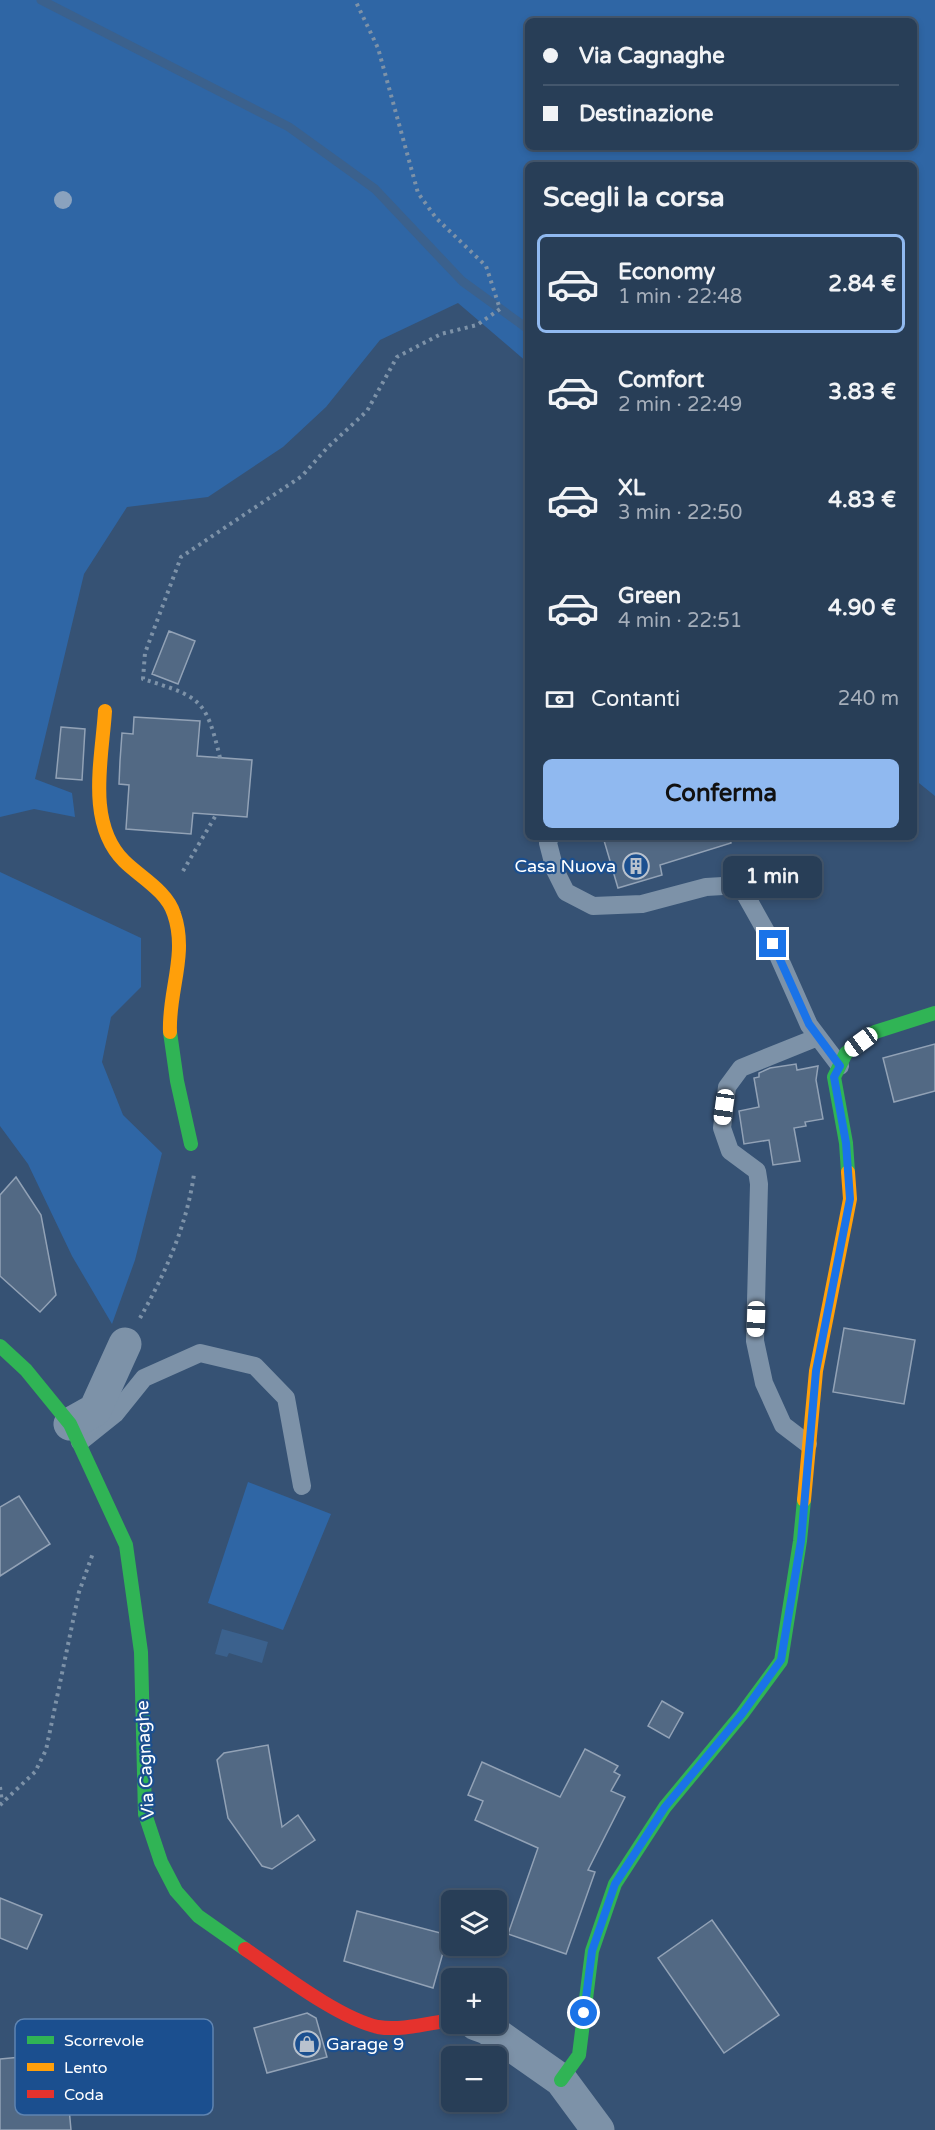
<!DOCTYPE html>
<html lang="it">
<head>
<meta charset="utf-8">
<style>
	:root { --surface:#283e57; --page:#30455d; --text:#f1f3f6; --muted:#a5aeba; --line:#44576d; --accent:#90b9f0 }
	body { margin:0; font-family:"Varela Round",sans-serif; background:var(--page); color:var(--text); height:100vh; display:flex; flex-direction:column; font-size:22px; white-space:nowrap }
	* { box-sizing:border-box; margin:0 }
	p { font-size:20px; color:var(--muted) }
	.icon { flex:none; width:33px; height:33px; fill:none; stroke:currentColor; stroke-width:2; stroke-linecap:round; stroke-linejoin:round }
	.map { position:relative; flex:1; overflow:hidden }
	.panel { position:absolute; left:525px; top:162px; width:392px; height:678px; display:flex; flex-direction:column; background:var(--surface); border-radius:9px; box-shadow:0 3px 9px #0003,0 0 0 2px var(--line) }
	.panel>* { flex:none }
	.hud { position:absolute; left:525px; top:18px; width:392px; height:132px; border-radius:9px; box-shadow:0 3px 9px #0003,0 0 0 2px var(--line); display:grid; align-content:center; height:132px; padding:0 18px; background:var(--surface) }
	.buttons { position:absolute; left:441px; top:1890px; display:grid; gap:12px }
	.buttons a { display:grid; place-items:center; width:66px; height:66px; border-radius:9px; background:var(--surface); box-shadow:0 3px 9px #0003,0 0 0 2px var(--line); font-size:30px }
	.end { position:absolute; width:27px; height:27px; margin:-14px; border:8px solid #1a73e8; background:#fff; box-shadow:0 0 0 3px #fff }
	.from { border-radius:50% }
	.bubble { position:absolute; height:42px; border-radius:9px; background:var(--surface); box-shadow:0 3px 9px #0003,0 0 0 2px var(--line); font-size:20px; font-weight:700; line-height:42px; text-align:center }
	.car { position:absolute; width:18px; height:36px; margin:-18px -9px; border-radius:8px; box-shadow:0 0 4px 2px #0007; background:linear-gradient(#fff 24%,#345 0 40%,#fff 0 76%,#345 0 86%,#fff 0) }
	.hud b { display:flex; align-items:center; gap:21px; height:57px; font-size:22px }
	.hud b+b { border-top:2px solid var(--line) }
	.hud i { width:15px; height:15px; background:var(--text) }
	ul { padding:0; list-style:none }
	li { display:flex; align-items:center; gap:18px; height:99px; margin:0 12px 9px; padding:0 6px; border:3px solid transparent; border-radius:9px }
	li div { flex:1 }
	li b { display:block; font-size:22px }
	li em { font-style:normal; font-weight:700 }
	li.on { border-color:var(--accent) }
	li>.icon { width:54px; height:54px; stroke-width:1.5 }
	h2 { padding:0 18px; font-size:27px; line-height:72px }
	.pay { display:flex; align-items:center; gap:15px; height:66px; padding:0 18px; font-size:22px }
	.pay p { margin-inline-start:auto }
	.action { display:flex; gap:12px; margin-top:auto; padding:12px 18px }
	.action a { flex:1; height:69px; border-radius:9px; background:var(--accent); color:#111; font-size:24px; font-weight:700; line-height:69px; text-align:center }
	.map>svg:first-child { display:block }
</style>
</head>
<body>
<div class="map">
<svg width="935" height="2130" viewBox="0 0 935 2130">
	<rect width="100%" height="100%" fill="#365274"/>
	<path fill="#2f66a5" fill-rule="evenodd" d="M0,0H935V796L914,779V165H528V363L458,303L380,340L326,407L283,447L208,497L127,507L84,574L35,779L72,793L75,817L34,809L0,817V823ZM528,21H914V147H528Z
		M0,872L141,938V987L111,1017L102,1062L123,1115L162,1153L135,1260L112,1324L72,1256L28,1164L0,1126Z
		M248,1482L331,1514L283,1630L208,1603Z"/>
	<path fill="#3b618d" d="M222,1629L268,1642L262,1663L229,1653L227,1657L215,1654Z"/>
	<g fill="none" stroke-linecap="round" stroke-linejoin="round">
		<path stroke="#3b618d" stroke-width="9" d="M41,0L289,127L375,189L462,281L528,329"/>
	</g>
	<path fill="#526984" stroke="#92a2b6" stroke-width="1.5" d="M169,631L195,641L178,684L152,674Z
		M134,717L200,721L197,756L252,760L247,817L193,813L191,834L126,829L129,785L119,784L120,761L122,733L133,734Z
		M61,727L85,729L82,780L56,778Z
		M603,837H730L731,843L660,865L662,875L618,888Z
		M935,1044V1091L894,1102L883,1058Z
		M796,1064L797,1070L818,1066L816,1080L823,1119L805,1122L806,1126L794,1128L800,1161L773,1165L769,1140L744,1144L739,1111L759,1107L754,1078L759,1077V1073L770,1068Z
		M16,1177L41,1215L56,1295L40,1312L0,1276V1195Z
		M844,1328L915,1340L904,1404L833,1392Z
		M19,1496L50,1544L0,1576V1507Z
		M662,1701L683,1713L669,1738L648,1726Z
		M268,1745L282,1827L298,1815L315,1840L272,1869L262,1866L228,1818L217,1760L224,1753Z
		M585,1749L618,1766L614,1772L620,1775L611,1791L625,1797L588,1870L595,1872L566,1954L508,1934L538,1848L475,1820L483,1801L468,1795L482,1762L560,1797Z
		M0,1898L42,1915L27,1949L0,1938Z
		M357,1911L448,1935L433,1988L344,1961Z
		M712,1920L779,2015L724,2053L658,1958Z
		M307,2013L316,2018L327,2057L267,2073L254,2028Z
		M64,2053L71,2130H0V2059Z"/>
	<g fill="none" stroke-linecap="round" stroke-linejoin="round">
		<path stroke="#7d92a8" stroke-width="4" stroke-dasharray="3 4.5" stroke-linecap="butt" d="M220,758C206,698 200,697 143,679L145,653L181,557L302,476L327,448L367,411L397,357L441,334L477,325L500,309L486,266L436,218L418,193L378,48L355,0
			M183,871L216,815
			M140,1318C165,1274 187,1225 194,1174
			M0,1787L2,1802
			M0,1805L35,1772L46,1750L79,1592L93,1553"/>
		<path stroke="#7d92a8" stroke-width="18" d="M550,837L548,843L555,870L566,892L593,906L642,904L706,887L740,885L773,944L809,1025L840,1066
			M80,1442L115,1414L144,1378L200,1353L255,1366L286,1398L302,1486
			M808,1444L783,1425L764,1383L755,1341L759,1184L757,1171L730,1151L722,1128L727,1087L741,1068L818,1037"/>
		<path stroke="#7d92a8" stroke-width="33" d="M70,1424L95,1410L125,1344
			M476,2024L487,2028L561,2080L598,2130"/>
		<path stroke="#30b455" stroke-width="14" d="M170,1032L177,1081L191,1144
			M848,1172L846,1143L834,1077L846,1053L875,1032L935,1013
			M0,1346L26,1370L70,1424L126,1545L141,1652L145,1814L161,1862L176,1891L198,1916L245,1949
			M561,2080L579,2055L592,1951L615,1884L665,1807L742,1714L781,1661L800,1541L804,1500"/>
		<path stroke="#ff9f0a" stroke-width="14" d="M105,711C102,759 86,823 124,861C140,877 167,891 174,914C188,954 168,992 170,1032
			M804,1500L816,1371L850,1199L848,1172"/>
		<path stroke="#e5322d" stroke-width="14" d="M245,1949C279,1972 338,2018 378,2027C401,2031 429,2023 452,2020"/>
	</g>
	<circle fill="#8aa2be" cx="63" cy="200" r="9"/>
	<g fill="none" stroke-linecap="round" stroke-linejoin="round">
		<path stroke="#1a73e8" stroke-width="8" d="M584,2013L592,1951L615,1884L665,1807L742,1714L781,1660L801,1541L816,1371L850,1199L846,1143L834,1077L840,1066L809,1024L773,944"/>
	</g>
	<defs>
		<g id="building-ring" transform="scale(1.35)"><circle r="9.5" fill="#1b4f8f" stroke="#b9c2ce" stroke-width="1.5"/><path d="M-4-6H4V6H1V3H-1V6H-4ZM-2.5-4.3h1.7v1.8h-1.7ZM.8-4.3h1.7v1.8H.8ZM-2.5-1h1.7V.8h-1.7ZM.8-1h1.7V.8H.8Z" fill="#b9c2ce"/></g>
		<g id="shop-ring" transform="scale(1.35)"><circle r="9.5" fill="#1b4f8f" stroke="#b9c2ce" stroke-width="1.5"/><path d="M-5-2.5h2.3a2.7 3.5 0 0 1 5.4 0H5L5.5 6h-11ZM-1.5-2.5h3a1.5 2.3 0 0 0-3 0Z" fill="#b9c2ce"/></g>
	</defs>
	<g fill-rule="evenodd">
		<use href="#building-ring" x="636" y="866"/>
		<use href="#shop-ring" x="307" y="2044"/>
	</g>
	<g text-anchor="middle" dominant-baseline="central" stroke-width="4.5" stroke-linejoin="round" paint-order="stroke">
		<g font-size="18" fill="#fff" stroke="#1b4f8f" text-anchor="end">
			<text x="616" y="866">Casa Nuova</text>
			<text x="326" y="2044" text-anchor="start">Garage 9</text>
		</g>
		<g font-size="18" fill="#fff" stroke="#1b4f8f">
			<text transform="translate(145 1760) rotate(-93)">Via Cagnaghe</text>
		</g>
	</g>
	<rect x="15" y="2019" width="198" height="96" rx="9" fill="#1b4f8f" stroke="#5f84b1" stroke-width="1.5"/>
	<rect x="27" y="2036" width="27" height="8" fill="#30b455"/>
	<rect x="27" y="2063" width="27" height="8" fill="#ff9f0a"/>
	<rect x="27" y="2090" width="27" height="8" fill="#e5322d"/>
	<g font-size="16" fill="#fff">
		<text x="64" y="2046">Scorrevole</text>
		<text x="64" y="2073">Lento</text>
		<text x="64" y="2100">Coda</text>
	</g>
</svg>
<div class="buttons">
<a><svg class="icon" aria-label="layers" viewBox="0 0 24 24"><path d="M12 4l9 5-9 5-9-5zM3 14l9 5 9-5"/></svg></a>
<a>+</a>
<a>−</a>
</div>
<i class="end from" style="left:584px;top:2013px"></i>
<i class="end" style="left:773px;top:944px"></i>
<div class="bubble" style="left:723px;top:856px;width:99px">1 min</div>
<i class="car" style="left:861px;top:1042px;rotate:234deg"></i>
<i class="car" style="left:724px;top:1107px;rotate:188deg"></i>
<i class="car" style="left:756px;top:1319px;rotate:182deg"></i>
<div class="hud">
<b><i class="from"></i>Via Cagnaghe</b>
<b><i></i>Destinazione</b>
</div>
<section class="panel">
<h2>Scegli la corsa</h2>
<ul>
<li class="on"><svg class="icon" aria-label="car" viewBox="0 0 24 24"><path d="M5 17H2v-5l4-1 3-4h7l3 4 3 1v5h-3M9 17h6M6 11h13"/><circle cx="7" cy="17" r="2"/><circle cx="17" cy="17" r="2"/></svg><div><b>Economy</b><p>1 min · 22:48</p></div><em>2.84 €</em></li>
<li><svg class="icon" aria-label="car" viewBox="0 0 24 24"><path d="M5 17H2v-5l4-1 3-4h7l3 4 3 1v5h-3M9 17h6M6 11h13"/><circle cx="7" cy="17" r="2"/><circle cx="17" cy="17" r="2"/></svg><div><b>Comfort</b><p>2 min · 22:49</p></div><em>3.83 €</em></li>
<li><svg class="icon" aria-label="car" viewBox="0 0 24 24"><path d="M5 17H2v-5l4-1 3-4h7l3 4 3 1v5h-3M9 17h6M6 11h13"/><circle cx="7" cy="17" r="2"/><circle cx="17" cy="17" r="2"/></svg><div><b>XL</b><p>3 min · 22:50</p></div><em>4.83 €</em></li>
<li><svg class="icon" aria-label="car" viewBox="0 0 24 24"><path d="M5 17H2v-5l4-1 3-4h7l3 4 3 1v5h-3M9 17h6M6 11h13"/><circle cx="7" cy="17" r="2"/><circle cx="17" cy="17" r="2"/></svg><div><b>Green</b><p>4 min · 22:51</p></div><em>4.90 €</em></li>
</ul>
<div class="pay"><svg class="icon" aria-label="cash" viewBox="0 0 24 24"><path d="M3 7h18v10H3z"/><circle cx="12" cy="12" r="2"/></svg>Contanti<p>240 m</p></div>
<div class="action"><a>Conferma</a></div>
</section>
</div>
</body>
</html>
